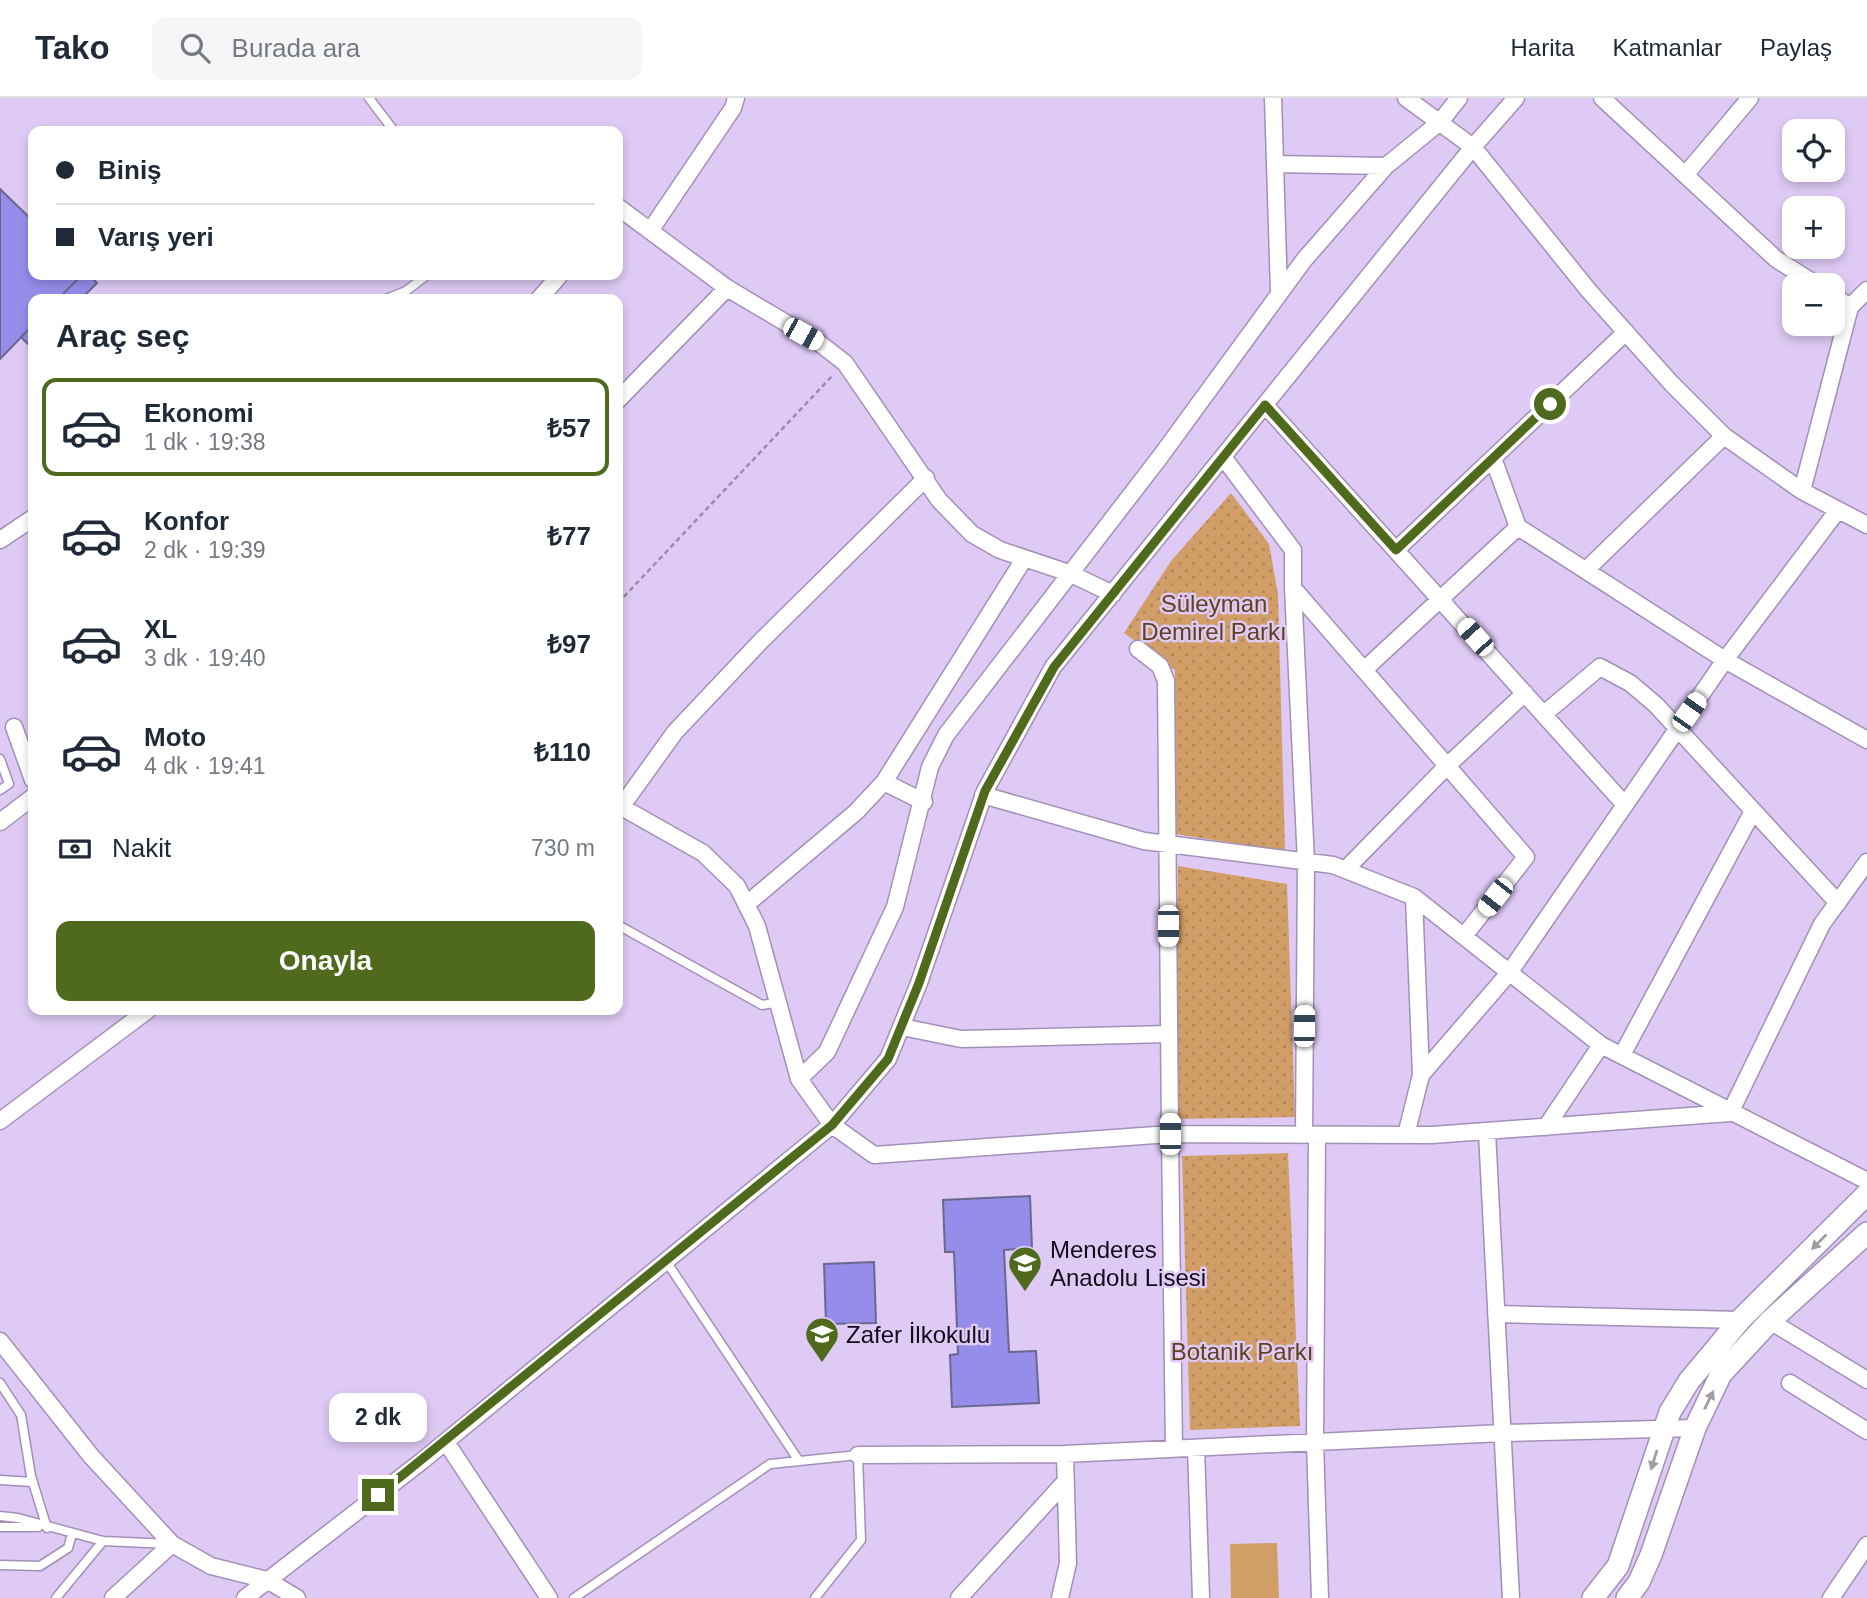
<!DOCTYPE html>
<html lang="tr">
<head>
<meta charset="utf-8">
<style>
	:root { --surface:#fff; --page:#f6f6f7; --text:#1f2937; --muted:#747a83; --line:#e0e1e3; --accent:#4f6a1c }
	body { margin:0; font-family:Helvetica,sans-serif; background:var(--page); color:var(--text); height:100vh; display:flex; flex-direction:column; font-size:26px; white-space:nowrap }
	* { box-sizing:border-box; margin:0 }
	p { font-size:23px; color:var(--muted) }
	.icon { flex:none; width:38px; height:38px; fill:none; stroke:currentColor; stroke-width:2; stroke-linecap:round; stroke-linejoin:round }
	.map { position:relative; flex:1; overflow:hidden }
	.panel { position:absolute; left:28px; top:196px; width:595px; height:721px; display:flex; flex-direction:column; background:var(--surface); border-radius:14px; box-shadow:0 4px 10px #0003 }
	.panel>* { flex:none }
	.top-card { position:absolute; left:28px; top:28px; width:595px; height:154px; border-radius:14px; box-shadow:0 4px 10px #0003; display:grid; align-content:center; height:154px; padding:0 28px; background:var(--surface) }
	.controls { position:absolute; left:1782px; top:21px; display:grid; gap:14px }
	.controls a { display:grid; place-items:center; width:63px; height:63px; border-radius:14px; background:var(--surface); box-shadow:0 4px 10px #0003; font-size:35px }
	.end { position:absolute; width:32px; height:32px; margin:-16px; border:9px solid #4f6a1c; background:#fff; box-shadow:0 0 0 4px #fff }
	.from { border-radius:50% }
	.bubble { position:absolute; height:49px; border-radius:14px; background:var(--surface); box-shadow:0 4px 10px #0003; font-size:23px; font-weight:700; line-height:49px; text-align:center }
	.car { position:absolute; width:21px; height:42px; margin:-21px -10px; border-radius:9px; box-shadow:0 0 5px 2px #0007; background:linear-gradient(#fff 24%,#345 0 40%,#fff 0 76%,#345 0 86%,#fff 0) }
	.top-card b { display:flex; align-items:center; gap:24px; height:66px; font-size:26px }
	.top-card b+b { border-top:2px solid var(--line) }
	.top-card i { width:18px; height:18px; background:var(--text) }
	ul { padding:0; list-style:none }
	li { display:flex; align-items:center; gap:21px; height:98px; margin:0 14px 10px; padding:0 14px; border:4px solid transparent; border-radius:14px }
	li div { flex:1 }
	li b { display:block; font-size:26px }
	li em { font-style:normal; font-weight:700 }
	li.current { border-color:var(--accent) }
	li>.icon { width:63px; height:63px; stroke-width:1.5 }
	h2 { padding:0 28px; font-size:32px; line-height:84px }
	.pay { display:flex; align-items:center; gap:18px; height:77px; padding:0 28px; font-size:26px }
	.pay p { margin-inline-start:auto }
	.action { display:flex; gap:14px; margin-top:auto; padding:14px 28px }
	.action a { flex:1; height:80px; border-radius:14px; background:var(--accent); color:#fff; font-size:28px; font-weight:700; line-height:80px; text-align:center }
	header { display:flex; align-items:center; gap:42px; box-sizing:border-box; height:98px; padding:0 35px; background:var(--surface); border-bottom:2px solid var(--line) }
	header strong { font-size:33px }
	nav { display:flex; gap:38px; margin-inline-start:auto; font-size:24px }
	.search { width:490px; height:63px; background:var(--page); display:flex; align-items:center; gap:18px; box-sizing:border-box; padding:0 24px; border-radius:14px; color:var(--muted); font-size:26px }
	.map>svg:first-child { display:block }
</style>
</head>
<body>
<header>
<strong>Tako</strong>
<div class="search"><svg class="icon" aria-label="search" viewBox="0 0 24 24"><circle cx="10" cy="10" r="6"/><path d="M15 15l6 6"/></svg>Burada ara</div>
<nav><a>Harita</a><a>Katmanlar</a><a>Paylaş</a></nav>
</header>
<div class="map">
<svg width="1867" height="1500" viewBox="0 0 1867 1500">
	<defs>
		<pattern id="park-dots" width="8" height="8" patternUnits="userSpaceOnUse" patternTransform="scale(1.75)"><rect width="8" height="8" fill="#d29e67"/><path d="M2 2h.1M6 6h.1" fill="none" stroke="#b38759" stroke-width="1.8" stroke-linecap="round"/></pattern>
	</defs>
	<rect width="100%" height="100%" fill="#decaf4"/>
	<path fill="#d29e67" d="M1277,1445L1279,1500H1231L1230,1446Z"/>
	<path fill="url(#park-dots)" d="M1231,395L1269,446L1278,496L1285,753L1175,736V572L1124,535L1171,463Z
		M1178,768L1287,786L1295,1019L1174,1021Z
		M1288,1055L1300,1328L1190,1332L1182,1058Z"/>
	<path fill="#968deb" stroke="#6a688f" stroke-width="2" d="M0,91L33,123V177H82L58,201H33V227L0,261Z
		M82,177H89L97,185L81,201H58Z
		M33,227V251L21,239Z
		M1030,1098L1032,1150L1004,1152L1009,1254L1036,1253L1039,1305L952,1309L950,1257L958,1256L954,1154H945L943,1102Z
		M874,1164L876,1225L826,1226L824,1166Z"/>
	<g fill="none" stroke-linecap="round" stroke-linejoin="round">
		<g stroke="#a290b7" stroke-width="11">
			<path id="lane" d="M369,0L394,33
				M386,201L406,193L427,177
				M0,661L9,686L0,692
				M618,827L762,907L779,904
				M666,1163L799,1363
				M0,1285L21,1317L31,1378L47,1430
				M0,1382L33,1384
				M0,1418L18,1420L103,1443L169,1446
				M0,1429H38
				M0,1467L40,1468L68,1450L72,1436
				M56,1500L103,1443
				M574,1500L770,1366L858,1357L861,1442L815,1500"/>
		</g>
		<g stroke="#a290b7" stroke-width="19">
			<path id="street" d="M1273,0L1279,194
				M1406,0L1473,49L1589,193L1671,285L1724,338L1802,393L1867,427
				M1602,0L1776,161L1817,187
				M1275,66L1386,68
				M1686,76L1750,0
				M618,109L727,190L818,244L845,265L939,402L972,436L1000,452L1069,475L1113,496
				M650,133L733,10L736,0
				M1832,197L1850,209
				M539,201L560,177
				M618,302L727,190
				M1265,307L1625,707
				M1223,359L1293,452V490L1526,759L1464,838
				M1493,360L1518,429L1725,562L1867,642
				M1802,393L1850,209L1867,192
				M0,442L33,420
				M1396,452L1626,234
				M1586,472L1724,338
				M1293,490L1306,764L1304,1037
				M1138,551L1160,568L1166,583L1170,1036L1432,1037L1730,1015L1822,826L1867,764
				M1364,572L1518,429
				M1544,616L1600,569L1630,585L1656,607L1838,805
				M14,629L33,682
				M884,684L924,704
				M983,697L1144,743L1333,767L1414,799L1601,947L1867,1083
				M618,707L703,755L737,788L757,828L799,981L832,1027L874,1057L1170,1036L1174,1351
				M621,709L675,634L761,543L926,380
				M0,724L33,699
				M1345,772L1447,668L1525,595
				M1414,799L1421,977
				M748,805L856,714L884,684L1024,461
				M902,929L961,941L1169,936
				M1622,957L1753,713
				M799,981L827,954L895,809L930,669L946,637L1160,359L1304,162L1386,68L1440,24L1459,0
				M0,1023L148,912
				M1546,1029L1601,947
				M1487,1034L1511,1500
				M1317,1037L1315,1344L1320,1500
				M1406,1037L1421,977L1509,875L1725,562L1838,412
				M1496,1216L1740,1222
				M1770,1223L1867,1282
				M0,1243L91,1358L172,1446L211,1468L267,1482L297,1500
				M1790,1285L1867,1333
				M446,1344L549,1500
				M1196,1350L1201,1500
				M1065,1356L1502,1335L1695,1330
				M858,1357L1065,1356L1068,1465L1060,1500
				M113,1500L172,1446
				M245,1500L422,1363L832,1027L888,961L919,885L985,693L1053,569L1473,49L1516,0
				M959,1500L1066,1383
				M1831,1500L1867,1447"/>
		</g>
		<g stroke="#a290b7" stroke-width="24">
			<path id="secondary" d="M1593,1500L1618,1468L1670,1314L1689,1283L1740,1222L1867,1096
				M1627,1500L1639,1484L1651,1457L1695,1330L1721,1276L1770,1223L1867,1135"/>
		</g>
		<path stroke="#9a8aab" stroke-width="2.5" stroke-dasharray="5 3.5" stroke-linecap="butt" d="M618,505L834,276"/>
		<use href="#lane" stroke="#fff" stroke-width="8"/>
		<use href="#street" stroke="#fff" stroke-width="16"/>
		<use href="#secondary" stroke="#fff" stroke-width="21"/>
	</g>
	<defs><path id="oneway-solid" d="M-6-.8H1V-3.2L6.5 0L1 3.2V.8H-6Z" transform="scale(1.75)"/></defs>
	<g fill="#a19ea3">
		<use href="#oneway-solid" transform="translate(1819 1144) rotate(135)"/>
		<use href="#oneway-solid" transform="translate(1709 1302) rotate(-64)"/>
		<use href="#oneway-solid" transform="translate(1654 1362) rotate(107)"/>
	</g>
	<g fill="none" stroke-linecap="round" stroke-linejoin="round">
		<path stroke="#4f6a1c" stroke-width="9" d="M378,1397L832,1027L888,961L919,885L985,693L1054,569L1265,307L1396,452L1550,306"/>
	</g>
	<defs>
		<g id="school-pin" transform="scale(1.75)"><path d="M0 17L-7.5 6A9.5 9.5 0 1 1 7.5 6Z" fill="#4f6a1c" stroke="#decaf4"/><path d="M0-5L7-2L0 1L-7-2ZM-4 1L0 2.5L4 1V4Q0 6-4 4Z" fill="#fff"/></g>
	</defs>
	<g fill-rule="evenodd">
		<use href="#school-pin" x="1025" y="1165"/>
		<use href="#school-pin" x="822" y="1236"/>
	</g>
	<g text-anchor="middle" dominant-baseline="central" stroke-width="5" stroke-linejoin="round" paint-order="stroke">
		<g font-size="24" fill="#61411e" stroke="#decaf4">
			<text x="1214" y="505">Süleyman<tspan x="1214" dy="28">Demirel Parkı</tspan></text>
			<text x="1242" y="1253">Botanik Parkı</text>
		</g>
		<g font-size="24" fill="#130c1a" stroke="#decaf4" text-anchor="start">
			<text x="1050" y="1151">Menderes<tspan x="1050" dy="28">Anadolu Lisesi</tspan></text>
			<text x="846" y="1236">Zafer İlkokulu</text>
		</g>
	</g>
</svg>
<div class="controls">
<a><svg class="icon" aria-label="locate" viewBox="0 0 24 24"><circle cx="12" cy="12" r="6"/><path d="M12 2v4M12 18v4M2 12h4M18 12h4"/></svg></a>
<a>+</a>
<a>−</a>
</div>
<i class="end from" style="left:1550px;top:306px"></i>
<i class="end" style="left:378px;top:1397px"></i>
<div class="bubble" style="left:329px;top:1295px;width:98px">2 dk</div>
<i class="car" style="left:803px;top:236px;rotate:119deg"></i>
<i class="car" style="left:1475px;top:539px;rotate:318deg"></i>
<i class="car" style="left:1689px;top:614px;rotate:35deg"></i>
<i class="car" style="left:1495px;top:799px;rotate:218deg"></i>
<i class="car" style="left:1168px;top:828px;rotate:180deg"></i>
<i class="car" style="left:1304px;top:928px;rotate:1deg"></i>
<i class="car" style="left:1170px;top:1036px;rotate:0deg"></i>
<div class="top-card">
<b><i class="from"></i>Biniş</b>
<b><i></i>Varış yeri</b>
</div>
<section class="panel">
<h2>Araç seç</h2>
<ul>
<li class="current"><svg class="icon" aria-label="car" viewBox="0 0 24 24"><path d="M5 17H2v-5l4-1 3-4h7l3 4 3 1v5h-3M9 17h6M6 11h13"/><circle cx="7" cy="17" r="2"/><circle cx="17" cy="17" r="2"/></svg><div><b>Ekonomi</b><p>1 dk · 19:38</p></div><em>₺57</em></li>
<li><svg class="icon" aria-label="car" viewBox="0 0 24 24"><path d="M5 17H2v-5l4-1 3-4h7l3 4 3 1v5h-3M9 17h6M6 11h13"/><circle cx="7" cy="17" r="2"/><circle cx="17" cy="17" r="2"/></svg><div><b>Konfor</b><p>2 dk · 19:39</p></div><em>₺77</em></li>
<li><svg class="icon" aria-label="car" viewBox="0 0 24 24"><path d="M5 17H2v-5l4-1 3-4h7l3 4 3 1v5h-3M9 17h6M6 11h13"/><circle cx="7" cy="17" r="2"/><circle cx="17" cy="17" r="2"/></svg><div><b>XL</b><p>3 dk · 19:40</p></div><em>₺97</em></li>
<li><svg class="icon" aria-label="car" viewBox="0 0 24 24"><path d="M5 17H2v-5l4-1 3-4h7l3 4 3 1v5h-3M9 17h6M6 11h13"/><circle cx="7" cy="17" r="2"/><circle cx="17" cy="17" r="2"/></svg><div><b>Moto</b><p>4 dk · 19:41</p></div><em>₺110</em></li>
</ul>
<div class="pay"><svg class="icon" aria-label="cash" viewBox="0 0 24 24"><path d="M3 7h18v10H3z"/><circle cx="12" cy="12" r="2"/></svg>Nakit<p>730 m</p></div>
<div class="action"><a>Onayla</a></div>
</section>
</div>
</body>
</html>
